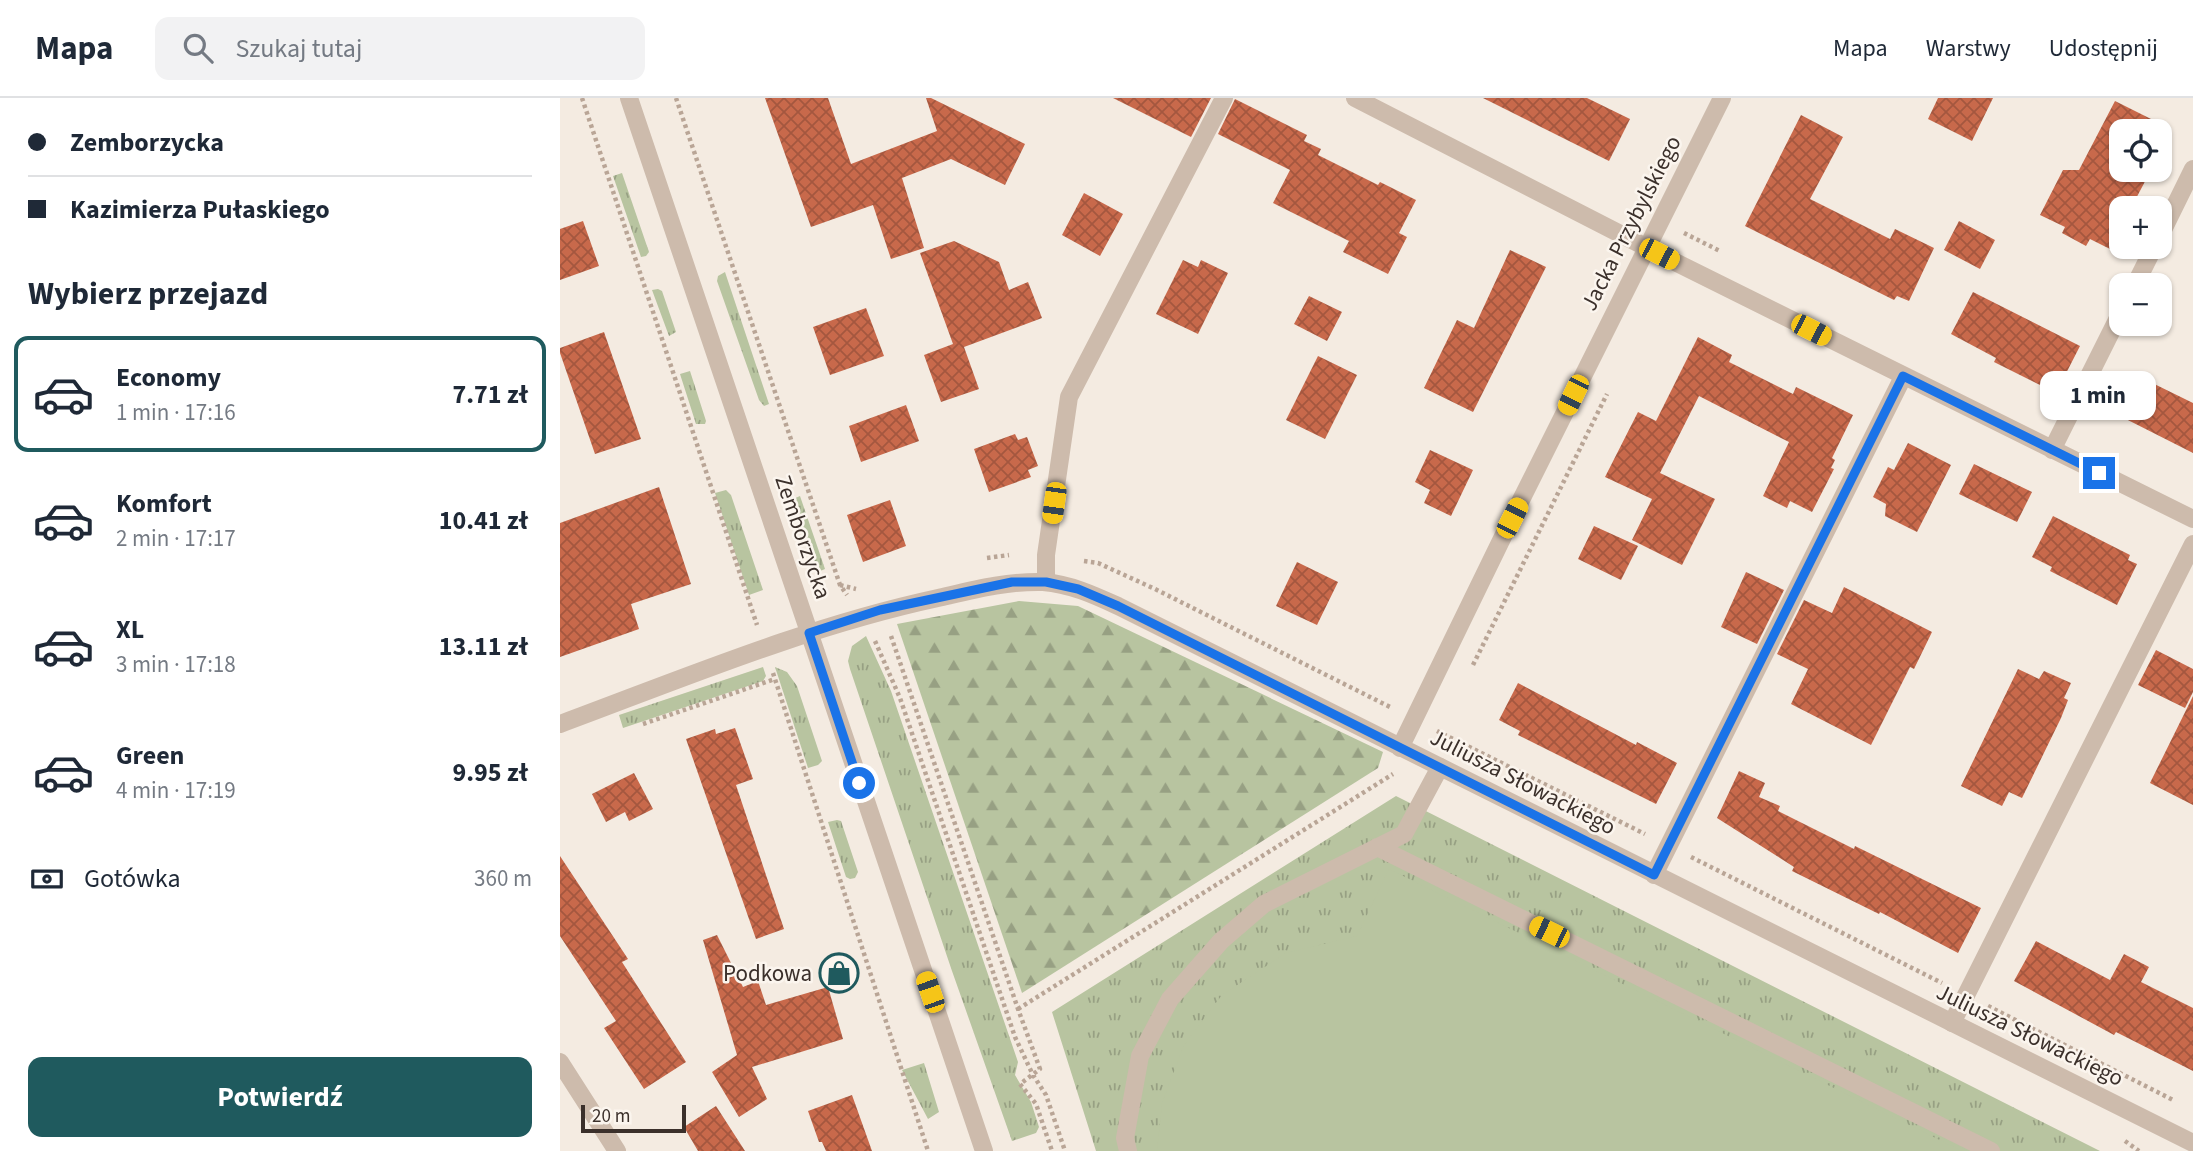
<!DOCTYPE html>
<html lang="pl">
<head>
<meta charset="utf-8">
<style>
	:root { --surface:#fff; --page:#f2f2f3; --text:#1f2937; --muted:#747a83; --line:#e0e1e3; --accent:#1f5a5e }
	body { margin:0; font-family:"Source Sans 3",sans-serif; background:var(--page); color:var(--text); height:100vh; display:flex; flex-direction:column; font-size:26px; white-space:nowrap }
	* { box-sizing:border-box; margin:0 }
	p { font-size:23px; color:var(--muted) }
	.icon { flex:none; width:38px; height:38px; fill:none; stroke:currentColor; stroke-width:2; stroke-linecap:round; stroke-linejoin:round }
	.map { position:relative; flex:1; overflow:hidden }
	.panel { display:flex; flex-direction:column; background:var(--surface); width:560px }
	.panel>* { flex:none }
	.top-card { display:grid; align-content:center; height:154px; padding:0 28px; background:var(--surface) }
	.buttons { position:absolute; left:1549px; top:21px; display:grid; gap:14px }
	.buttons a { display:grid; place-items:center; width:63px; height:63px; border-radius:14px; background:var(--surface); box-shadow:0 2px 5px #0004; font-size:35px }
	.scale { position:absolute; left:21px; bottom:18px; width:105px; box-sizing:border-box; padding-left:7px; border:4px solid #3b302b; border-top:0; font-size:19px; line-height:24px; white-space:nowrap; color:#3b302b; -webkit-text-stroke:5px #fbf5ee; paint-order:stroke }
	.end { position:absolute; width:32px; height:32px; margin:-16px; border:9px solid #1a73e8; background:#fff; box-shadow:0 0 0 4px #fff }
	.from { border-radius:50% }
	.bubble { position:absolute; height:49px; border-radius:14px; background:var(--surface); box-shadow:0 2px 5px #0004; font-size:23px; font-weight:700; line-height:49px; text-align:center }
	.car { position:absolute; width:21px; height:42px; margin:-21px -10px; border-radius:9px; box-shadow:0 0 5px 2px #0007; background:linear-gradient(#f5c518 24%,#345 0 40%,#f5c518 0 76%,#345 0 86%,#f5c518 0) }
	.top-card b { display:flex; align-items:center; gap:24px; height:66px; font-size:26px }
	.top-card b+b { border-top:2px solid var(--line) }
	.top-card i { width:18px; height:18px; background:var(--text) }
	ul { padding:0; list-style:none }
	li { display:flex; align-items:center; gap:21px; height:116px; margin:0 14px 10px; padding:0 14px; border:4px solid transparent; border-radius:14px }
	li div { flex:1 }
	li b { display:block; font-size:26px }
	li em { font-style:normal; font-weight:700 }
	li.current { border-color:var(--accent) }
	li>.icon { width:63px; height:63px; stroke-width:1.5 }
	h2 { padding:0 28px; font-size:32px; line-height:84px }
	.pay { display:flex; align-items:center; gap:18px; height:77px; padding:0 28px; font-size:26px }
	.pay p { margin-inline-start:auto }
	.cta { display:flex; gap:14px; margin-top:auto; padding:14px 28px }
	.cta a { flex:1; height:80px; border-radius:14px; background:var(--accent); color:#fff; font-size:28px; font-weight:700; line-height:80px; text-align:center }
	header { display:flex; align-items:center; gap:42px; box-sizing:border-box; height:98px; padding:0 35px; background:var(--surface); border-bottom:2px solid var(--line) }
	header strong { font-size:33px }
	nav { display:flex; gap:38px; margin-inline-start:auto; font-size:24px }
	.search { width:490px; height:63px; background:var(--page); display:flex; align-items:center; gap:18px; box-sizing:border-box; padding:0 24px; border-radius:14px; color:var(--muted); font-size:26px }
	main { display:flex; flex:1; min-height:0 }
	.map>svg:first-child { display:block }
</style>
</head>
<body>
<header>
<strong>Mapa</strong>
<div class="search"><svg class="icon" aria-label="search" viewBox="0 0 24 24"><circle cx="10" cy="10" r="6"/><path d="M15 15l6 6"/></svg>Szukaj tutaj</div>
<nav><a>Mapa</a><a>Warstwy</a><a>Udostępnij</a></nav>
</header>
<main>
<section class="panel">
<div class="top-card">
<b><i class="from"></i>Zemborzycka</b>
<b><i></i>Kazimierza Pułaskiego</b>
</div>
<h2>Wybierz przejazd</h2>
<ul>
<li class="current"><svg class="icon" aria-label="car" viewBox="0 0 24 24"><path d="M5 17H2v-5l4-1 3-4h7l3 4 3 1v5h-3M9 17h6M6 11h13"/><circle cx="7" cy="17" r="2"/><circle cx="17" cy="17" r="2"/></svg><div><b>Economy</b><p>1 min · 17:16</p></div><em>7.71 zł</em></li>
<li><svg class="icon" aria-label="car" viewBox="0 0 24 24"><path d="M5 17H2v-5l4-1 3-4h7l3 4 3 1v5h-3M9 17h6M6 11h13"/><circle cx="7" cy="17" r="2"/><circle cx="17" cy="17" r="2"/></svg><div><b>Komfort</b><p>2 min · 17:17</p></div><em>10.41 zł</em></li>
<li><svg class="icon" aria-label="car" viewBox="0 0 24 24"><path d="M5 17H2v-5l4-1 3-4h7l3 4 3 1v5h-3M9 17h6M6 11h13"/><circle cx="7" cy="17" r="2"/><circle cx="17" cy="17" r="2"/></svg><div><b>XL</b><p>3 min · 17:18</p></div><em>13.11 zł</em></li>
<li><svg class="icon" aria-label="car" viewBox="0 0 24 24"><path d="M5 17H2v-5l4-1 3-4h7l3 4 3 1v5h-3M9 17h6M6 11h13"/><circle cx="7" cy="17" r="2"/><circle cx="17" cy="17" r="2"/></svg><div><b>Green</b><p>4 min · 17:19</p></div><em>9.95 zł</em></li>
</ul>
<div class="pay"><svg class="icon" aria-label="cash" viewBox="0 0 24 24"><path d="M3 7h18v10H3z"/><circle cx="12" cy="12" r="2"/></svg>Gotówka<p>360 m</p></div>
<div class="cta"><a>Potwierdź</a></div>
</section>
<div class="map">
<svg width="1633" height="1053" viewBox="0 0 1633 1053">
	<defs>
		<pattern id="grass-tufts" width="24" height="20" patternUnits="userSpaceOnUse" patternTransform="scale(1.75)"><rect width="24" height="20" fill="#b8c4a0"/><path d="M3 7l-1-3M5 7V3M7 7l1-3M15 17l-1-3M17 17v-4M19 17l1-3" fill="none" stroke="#97a083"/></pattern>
		<pattern id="forest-firs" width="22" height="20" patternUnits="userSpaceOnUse" patternTransform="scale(1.75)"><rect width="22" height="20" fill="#b8c4a0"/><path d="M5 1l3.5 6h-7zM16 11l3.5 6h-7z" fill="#97a083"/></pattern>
		<pattern id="building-cross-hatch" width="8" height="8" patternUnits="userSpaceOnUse" patternTransform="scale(1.75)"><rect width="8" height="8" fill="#c8694b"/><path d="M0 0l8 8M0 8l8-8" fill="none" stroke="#a4573f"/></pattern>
	</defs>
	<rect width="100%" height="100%" fill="#f4ebe1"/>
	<path fill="url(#grass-tufts)" d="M62,75L89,154L86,158L81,159L53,78Z
		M165,174L209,306L204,308L199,302L157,183L158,178Z
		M98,191L102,193L116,234L109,238L92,192Z
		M130,273L146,323L145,326H136L120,276Z
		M166,392L171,397L203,492L189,497L155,395Z
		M240,398L265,471L258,474L233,401Z
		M306,538L331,593L458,964L455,977L471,1004L479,1029L476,1035L452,1043L392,873L290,571L288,563L292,548Z
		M203,569L206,578L203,583L63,630L59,617Z
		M215,569L227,574L237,588L262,663L258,667L248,670Z
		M836,698L1540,1053H536L492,914Z
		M277,722L281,723L298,774L295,780L290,781L286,779L268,724Z
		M364,965L379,1014L368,1021L342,972Z"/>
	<path fill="url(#forest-firs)" d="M459,503L518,508L823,654L818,670L462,895L337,526Z"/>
	<path fill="#b8c4a0" d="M829,771L1402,1053H597L602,1005L624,947L662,897L726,855L797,838Z"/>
	<path fill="url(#building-cross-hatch)" d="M205,0H268L291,66L377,33L366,0H371L465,46L445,87L391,61L342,80L364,150L331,161L313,107L251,129Z
		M553,0H651L631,39Z
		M923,0H1027L1070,21L1049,63Z
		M1378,0H1433L1412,43L1368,21Z
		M675,1L747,37L744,43L761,51L758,57L818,87L820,84L856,102L839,135L847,139L828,176L783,154L789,143L713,105L730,72L658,36Z
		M1555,3L1611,31L1600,54V33H1561V72H1591L1571,110H1561V130L1550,151L1530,141L1526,148L1502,135L1505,129L1480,117L1503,72H1519Z
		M1241,17L1283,39L1250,101L1330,141L1335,131L1374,150L1349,203L1337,198L1334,202L1185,128Z
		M524,95L563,116L540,158L502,137Z
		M23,123L39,168L0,182V131Z
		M1399,123L1435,142L1420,171L1384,152Z
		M394,143L439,164L449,192L468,184L482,220L404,249L419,291L381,304L364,257L393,246L360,155Z
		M950,152L986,169L913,314L864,290L897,222L914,230Z
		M623,162L638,169L641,162L668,175L638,236L596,216Z
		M1413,194L1520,248L1496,295L1434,264L1436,260L1391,236Z
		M749,198L782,214L767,243L734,226Z
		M306,210L324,258L270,277L253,229Z
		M44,234L81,341L35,356L0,255V250Z
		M1138,239L1172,257L1169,264L1233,296L1236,289L1293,317L1272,360L1275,362L1271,370L1274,371L1252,414L1230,403L1227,410L1203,398L1229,344L1139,298L1100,375L1155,401L1122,467L1072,442L1092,401L1045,379L1078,314L1096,323Z
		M758,258L797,277L765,341L726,322Z
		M1578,278L1633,305V355L1558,317Z
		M346,307L359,343L301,364L289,328Z
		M455,336L458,342L467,339L478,368L468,372L471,379L429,394L414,351Z
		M1348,345L1391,367L1357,434L1325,418L1326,406L1313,399L1328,369L1334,372Z
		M870,352L913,372L891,418L864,405L870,392L855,384Z
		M1414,366L1472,394L1457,424L1399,396Z
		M99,389L131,486L71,506L79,531L0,559V425Z
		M330,402L346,448L303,464L287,417Z
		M1493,418L1570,457L1568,462L1577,466L1557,507L1490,473L1492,469L1472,459Z
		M1034,428L1078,448L1061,482L1018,461Z
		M737,464L778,484L757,527L716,508Z
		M1186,474L1224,492L1197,546L1161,529Z
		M1284,489L1372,534L1354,571L1350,569L1311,647L1231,606L1248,571L1217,556L1244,502L1272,515Z
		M1596,552L1633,571V594L1625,610L1578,587Z
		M1458,571L1479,581L1484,573L1511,585L1504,600L1508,602L1501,620L1462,700L1449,694L1442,708L1401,688Z
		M958,585L1076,647L1077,644L1117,665L1096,706L958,637L960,633L939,622Z
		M1633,598V707L1590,685Z
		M175,630L193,681L176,687L224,831L196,841L126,641L155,631L156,636Z
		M1179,673L1205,685L1199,699L1220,708L1218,713L1294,751L1295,748L1421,810L1398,855L1320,814L1319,816L1232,773L1234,769L1157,720Z
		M74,675L93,711L69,723L65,714L46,724L32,696Z
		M0,758L68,861L62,864L126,964L84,991L44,930L56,923L0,838Z
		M157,837L183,889L198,883L206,907L268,889L283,941L192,969L207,1001L179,1019L152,974L177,957L143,842Z
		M1476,843L1550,882L1564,856L1589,869L1581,884L1633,910V973L1556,934L1554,937L1454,883Z
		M292,997L312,1053H266L262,1044H259L248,1013Z
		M156,1008L185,1053H138L124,1029Z"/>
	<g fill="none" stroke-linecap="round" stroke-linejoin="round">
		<path stroke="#b9a596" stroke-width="4.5" stroke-dasharray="3.5 3.5" stroke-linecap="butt" d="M22,0L197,527
			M116,0L280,487L287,497
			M1124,135L1160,153
			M427,460L449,457
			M524,463L538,465L595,491L832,610
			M280,487L296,491
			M331,538L458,911L480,971L460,986L476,1006L492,1053
			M315,543L340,600L455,939L473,977L486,997L505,1053
			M913,567L1047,296
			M213,575L368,1053
			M83,626L215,581
			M877,633L1085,736
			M1131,759L1382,885
			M1428,908L1613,1002
			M458,911L833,676
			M1565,1043L1579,1053"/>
		<path stroke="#cdbbac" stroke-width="18" d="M486,484V457L509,299L664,0
			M817,749L1431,1053
			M1392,925L1633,446
			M568,1053L565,1040L580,958L610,901L661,843L704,806L844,736L880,669"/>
		<path stroke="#cdbbac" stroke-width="18" d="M795,0L1113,163L1633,421
			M1600,138L1633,71
			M1575,187L1594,149
			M1492,352L1561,214
			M0,626C124,580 248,528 378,500C413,492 447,483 483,484C510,486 534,497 558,508L1633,1045
			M840,650L952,420L1162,0
			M1094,777L1343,279
			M0,964L57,1053"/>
		<path stroke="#cdbbac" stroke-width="18" d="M69,0L424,1053"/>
	</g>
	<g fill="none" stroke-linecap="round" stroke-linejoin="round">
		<path stroke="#1a73e8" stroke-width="9" d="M299,685L249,535L320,512L452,484H486L518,491L558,508L1094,777L1343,278L1539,375"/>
	</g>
	<defs>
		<g id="shop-ring" transform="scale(2.0125)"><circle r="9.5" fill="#fbf5ee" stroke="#1f5a5e" stroke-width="1.5"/><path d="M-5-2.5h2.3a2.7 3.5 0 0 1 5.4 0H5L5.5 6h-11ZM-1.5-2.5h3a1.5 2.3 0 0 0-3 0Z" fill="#1f5a5e"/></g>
	</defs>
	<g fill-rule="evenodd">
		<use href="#shop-ring" x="279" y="875"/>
	</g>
	<g text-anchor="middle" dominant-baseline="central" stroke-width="5" stroke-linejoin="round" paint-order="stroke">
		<g font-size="23" fill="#3b302b" stroke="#fbf5ee">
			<text transform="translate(1071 125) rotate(-63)">Jacka Przybylskiego</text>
			<text transform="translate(243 439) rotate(71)">Zemborzycka</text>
			<text transform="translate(963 684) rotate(27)">Juliusza Słowackiego</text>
			<text transform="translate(1470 937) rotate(26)">Juliusza Słowackiego</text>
		</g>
		<g font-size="23" fill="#3b302b" stroke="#fbf5ee" text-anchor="end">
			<text x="252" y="875">Podkowa</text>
		</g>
	</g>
</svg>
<div class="buttons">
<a><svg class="icon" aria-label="locate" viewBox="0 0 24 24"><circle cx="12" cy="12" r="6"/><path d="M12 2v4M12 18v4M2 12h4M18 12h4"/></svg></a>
<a>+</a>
<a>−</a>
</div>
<div class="scale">20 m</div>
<i class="end from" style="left:299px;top:685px"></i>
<i class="end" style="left:1539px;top:375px"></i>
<div class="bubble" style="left:1480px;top:273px;width:116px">1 min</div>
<i class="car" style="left:1099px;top:156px;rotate:117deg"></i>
<i class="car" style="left:1251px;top:232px;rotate:117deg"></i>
<i class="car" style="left:1013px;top:297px;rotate:206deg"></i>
<i class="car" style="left:494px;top:405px;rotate:188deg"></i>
<i class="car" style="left:952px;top:420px;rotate:27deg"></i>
<i class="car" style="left:989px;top:834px;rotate:296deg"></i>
<i class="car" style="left:370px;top:894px;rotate:341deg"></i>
</div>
</main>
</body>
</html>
